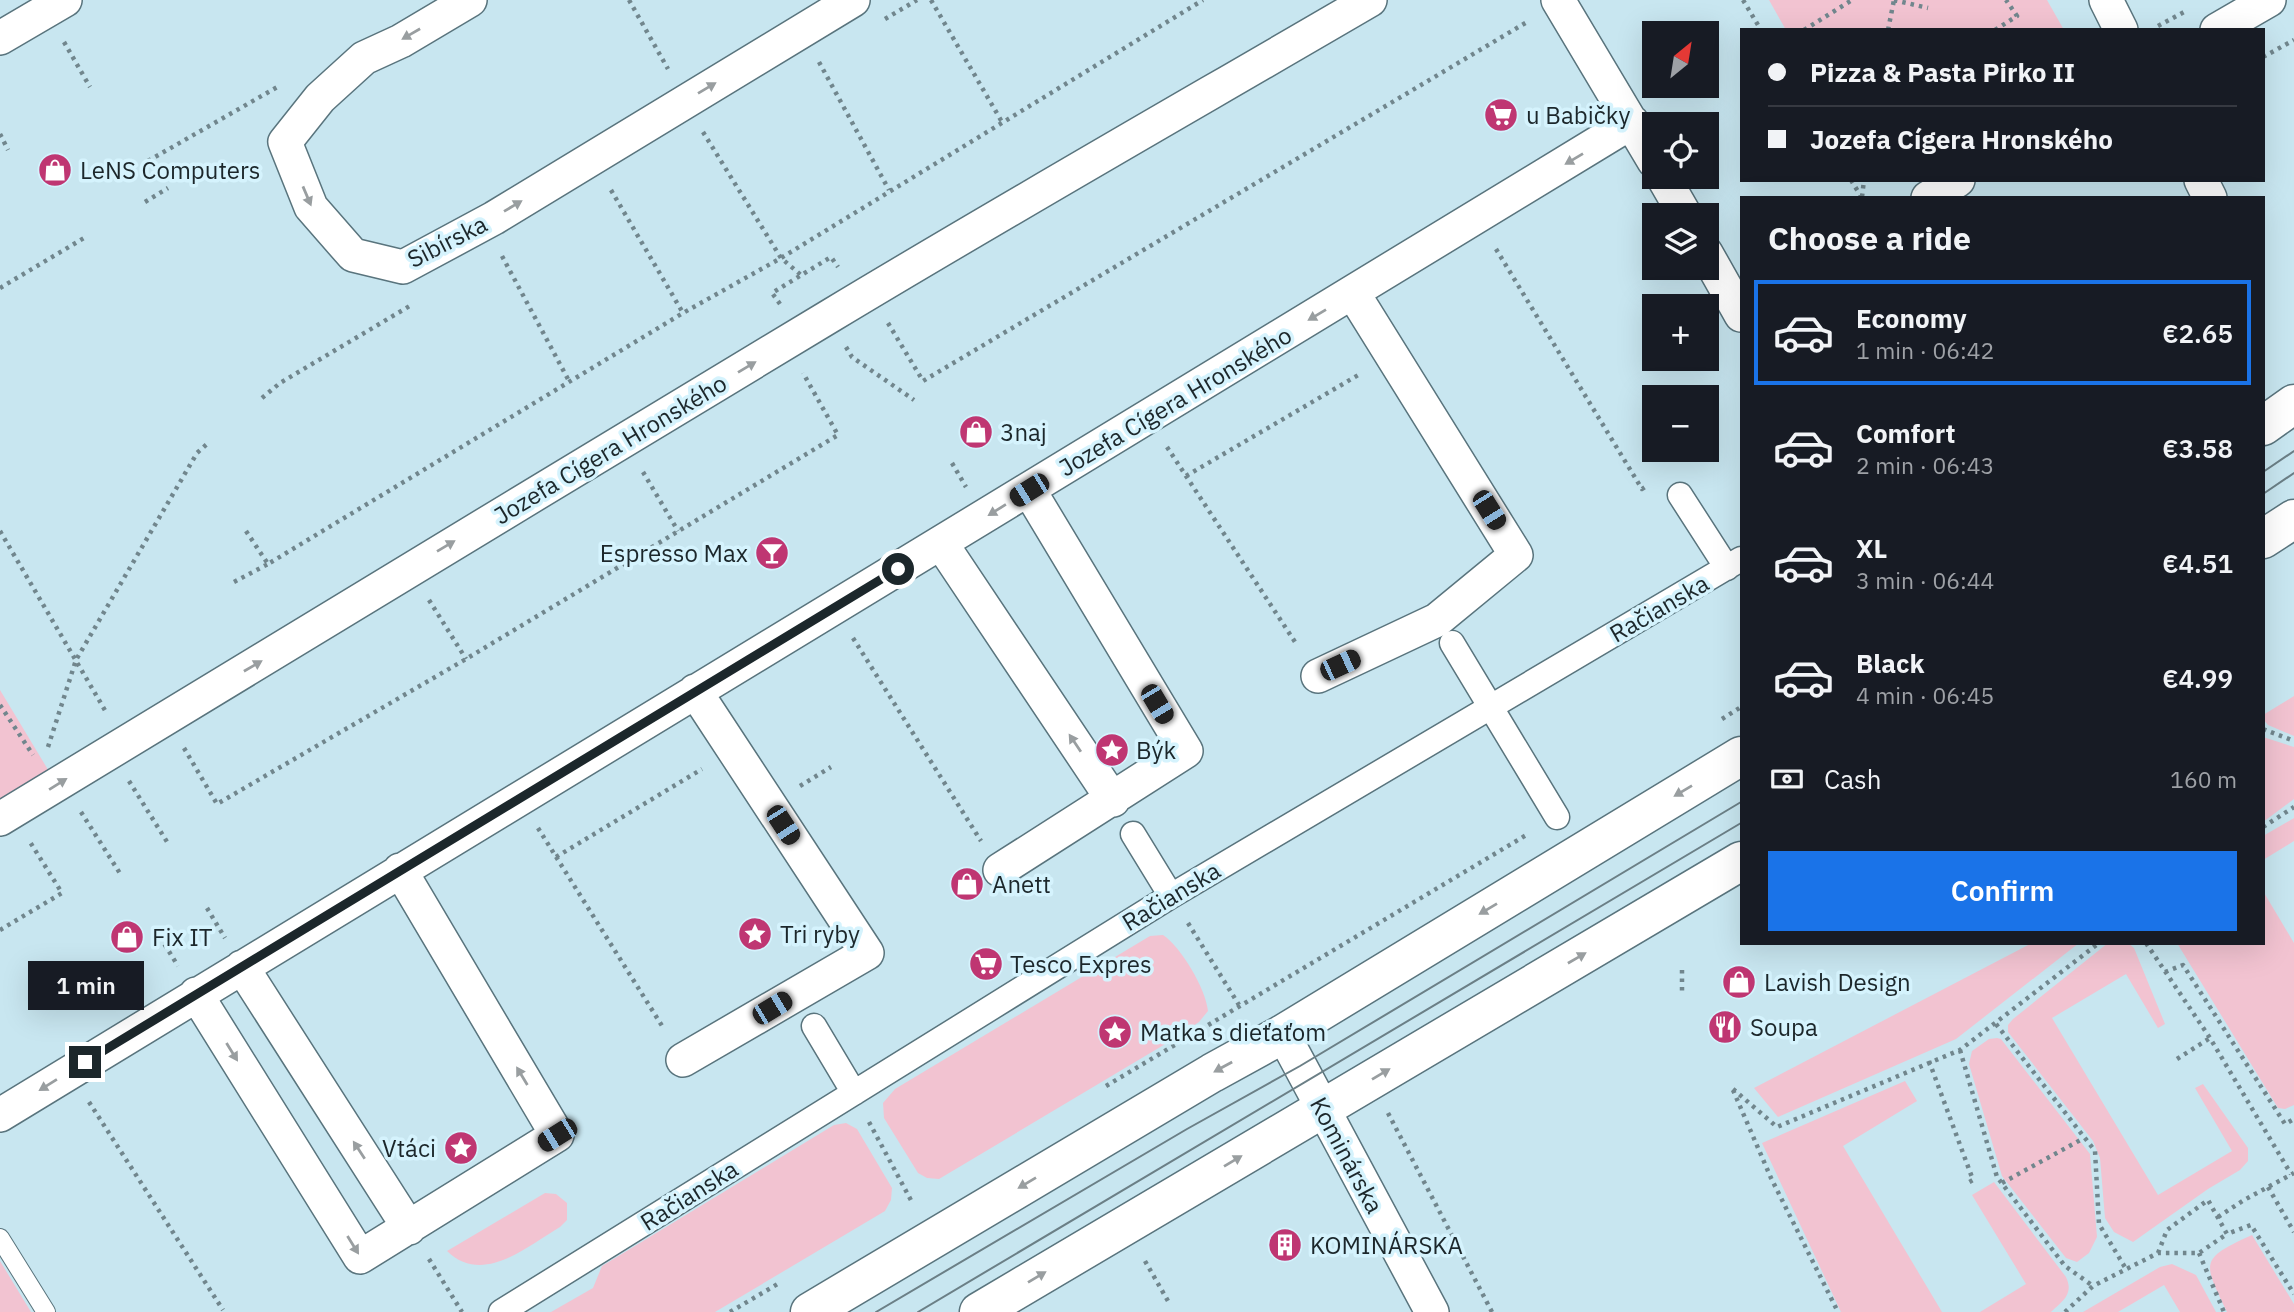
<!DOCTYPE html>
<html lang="en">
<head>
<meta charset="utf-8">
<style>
	:root { --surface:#171b24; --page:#242831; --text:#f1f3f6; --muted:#9ea1a6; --line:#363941; --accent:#1a73e8 }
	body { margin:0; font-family:"IBM Plex Sans",sans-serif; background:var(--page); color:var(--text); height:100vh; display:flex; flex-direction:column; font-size:26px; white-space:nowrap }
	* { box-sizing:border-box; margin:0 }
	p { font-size:23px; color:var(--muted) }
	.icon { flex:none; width:38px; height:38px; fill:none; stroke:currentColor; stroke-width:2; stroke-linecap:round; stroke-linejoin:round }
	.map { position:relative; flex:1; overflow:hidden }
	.drawer { position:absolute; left:1740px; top:196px; width:525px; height:749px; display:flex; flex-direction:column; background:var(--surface); border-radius:0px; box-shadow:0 7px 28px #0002 }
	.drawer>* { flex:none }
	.guide { position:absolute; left:1740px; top:28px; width:525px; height:154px; border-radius:0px; box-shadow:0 7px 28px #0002; display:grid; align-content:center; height:154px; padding:0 28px; background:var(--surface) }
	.needle { width:46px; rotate:30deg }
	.fabs { position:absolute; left:1642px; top:21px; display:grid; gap:14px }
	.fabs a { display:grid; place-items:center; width:77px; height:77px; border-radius:0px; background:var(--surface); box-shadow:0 7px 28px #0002; font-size:35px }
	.end { position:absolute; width:32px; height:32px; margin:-16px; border:9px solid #1c272b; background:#fff; box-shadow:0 0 0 4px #fff }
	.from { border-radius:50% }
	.bubble { position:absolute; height:49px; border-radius:0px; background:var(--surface); box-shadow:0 7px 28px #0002; font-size:23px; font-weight:600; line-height:49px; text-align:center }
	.car { position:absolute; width:21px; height:42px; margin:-21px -10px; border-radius:9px; box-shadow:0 0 5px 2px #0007; background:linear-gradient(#222 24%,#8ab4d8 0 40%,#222 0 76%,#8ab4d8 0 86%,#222 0) }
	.guide b { display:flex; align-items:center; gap:24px; height:66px; font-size:26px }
	.guide b+b { border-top:2px solid var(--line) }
	.guide i { width:18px; height:18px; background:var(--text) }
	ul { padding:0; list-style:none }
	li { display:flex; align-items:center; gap:21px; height:105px; margin:0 14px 10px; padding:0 14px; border:4px solid transparent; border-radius:0px }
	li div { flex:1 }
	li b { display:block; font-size:26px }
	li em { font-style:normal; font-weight:600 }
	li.selected { border-color:var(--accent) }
	li>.icon { width:63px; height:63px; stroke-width:1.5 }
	h2 { padding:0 28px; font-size:32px; line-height:84px }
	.pay { display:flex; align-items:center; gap:18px; height:77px; padding:0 28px; font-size:26px }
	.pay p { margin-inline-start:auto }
	.cta { display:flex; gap:14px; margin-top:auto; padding:14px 28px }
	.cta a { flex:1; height:80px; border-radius:0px; background:var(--accent); color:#fff; font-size:28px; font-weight:600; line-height:80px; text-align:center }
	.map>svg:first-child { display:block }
</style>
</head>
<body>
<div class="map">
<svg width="2294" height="1312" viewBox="0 0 2294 1312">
	<rect width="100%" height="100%" fill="#c8e6f0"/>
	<path fill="#f2c3d1" d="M1769,0H2047L2064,30H1786Z
		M0,690L50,773L0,803Z
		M2294,696V736L2268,725L2263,719V715Z
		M2263,737L2294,747V799L2263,822Z
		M2294,818V841L2263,860V836Z
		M2263,891L2294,943V1105L2285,1109L2278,1108L2177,943H2263Z
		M1163,935C1181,947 1206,989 1208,1011L1199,1022L1167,1043L939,1179L927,1178L918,1173L884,1118L883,1103L895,1089L1150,936Z
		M2032,943H2079L1956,1039L1778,1117L1754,1088Z
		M2108,943H2128L2134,948L2165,1024L2158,1028L2126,974L2052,1018L2158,1195L2232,1151L2195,1088L2203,1084L2248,1148V1161L2240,1170L2208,1189L2133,1242L2114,1232L2105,1218L2100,1158L2093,1141L2008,1032V1025L2013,1019Z
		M1997,1038L2001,1039L2090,1154L2097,1237L2089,1253L2077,1262L2066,1258L2002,1176L1969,1064L1972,1051L1989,1039Z
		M1905,1081L1917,1101L1843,1146L1942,1312H1841L1762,1143Z
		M846,1123L857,1129L892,1188L891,1200L885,1211L715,1312H551L593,1288L602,1266L834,1125Z
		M1994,1182L2066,1277C2074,1294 2063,1301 2051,1312H1980L2026,1284L1972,1195Z
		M545,1193L556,1194L567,1203V1220L560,1227C526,1247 483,1286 447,1251Z
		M2252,1235L2294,1304V1312H2227C2203,1262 2199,1259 2252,1235Z
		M0,1261L31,1312H0Z
		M2172,1264L2196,1275L2216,1312H2180L2164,1285L2118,1312H2083L2160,1267Z"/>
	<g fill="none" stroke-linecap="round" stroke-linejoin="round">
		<g stroke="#59747d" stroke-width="20">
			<path id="service" d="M0,1238L46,1312"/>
		</g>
		<g stroke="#59747d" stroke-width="27">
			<path id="pedestrian" d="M1680,495L1727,568
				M1452,643L1557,817
				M1133,834L1171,896
				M814,1026L854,1093
				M501,1312L1171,896L1741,559"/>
		</g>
		<g stroke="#59747d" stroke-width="36">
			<path id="minor" d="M470,0L401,41L364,58L320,98L285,142L311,207L353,255L403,267L494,218L853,0
				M1558,0L1654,161
				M2106,0L2121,30
				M2217,30L2269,0
				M0,38L65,0
				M1663,177L1685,215
				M2201,180L2210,198
				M1928,198L1958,180
				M1706,253L1741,315
				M941,543L1113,800
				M1318,676L1437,620L1516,555L1353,293
				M0,819C276,651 553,483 830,316C1009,208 1190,105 1370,0
				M1000,870L1186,751L1029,490
				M242,967L409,1228
				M196,994L360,1257L557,1135L400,870
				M1283,1034L1432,1312
				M683,1060L867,953L695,691
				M0,1115L1632,122"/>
		</g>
		<g stroke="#59747d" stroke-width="41">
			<path id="secondary" d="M2263,426L2294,404
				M2263,539L2294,519
				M810,1312L1212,1073L1283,1034L1741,756
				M979,1312L1741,861"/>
		</g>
		<path stroke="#71868d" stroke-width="4.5" stroke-dasharray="3.5 5" stroke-linecap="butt" d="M629,0L668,69
			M931,0L1002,122
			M1743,0L1761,30
			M1894,0L1928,8
			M885,19L917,0
			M2158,26L2184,12
			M1804,30L1852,0
			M1888,30L1894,0
			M1995,30L2017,16L2006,0
			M64,42L90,87
			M2263,57L2294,40
			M819,62L889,190
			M703,132L781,258L801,275
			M0,134L8,150
			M148,161L279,86
			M1851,180L1862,198
			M611,190L683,313
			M1862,197L1864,180
			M145,202L168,188
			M1496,249L1642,489L1648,485
			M502,256L569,381
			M0,288L84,238
			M780,304L772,293L831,257L838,267
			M888,323L923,381L1527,22
			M846,347L852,357L914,400
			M262,398L280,383L413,304
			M1167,447L1297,645
			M952,463L966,487
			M643,472L678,531
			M1186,476L1360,374
			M0,531L106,712
			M246,531L268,564L683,313L781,258L1203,0
			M234,582L268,564
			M429,600L466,659
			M853,638L981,841
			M0,705L33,755
			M1722,719L1741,707
			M2263,729L2294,741
			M48,747L76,660L197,453L207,444
			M184,748L217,804L466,659L838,435L803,373
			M129,781L169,845
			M800,786L831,767
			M81,812L121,875
			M2263,827L2294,807
			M538,828L664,1029
			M556,857L702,769
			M207,908L225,938
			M1188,923L1239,1005
			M0,930L62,893L30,842
			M160,937L178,966
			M2146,943L2210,1038L2291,1174
			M1682,970V993
			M2165,972L2183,965L2285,1124L2294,1119
			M1996,1024L2095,1151L2099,1224L2126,1269
			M1960,1050L1997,1177L2065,1266L2093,1286
			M2177,1059L2210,1038
			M1929,1061L1973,1180L1966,1184
			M1106,1086L1528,834
			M1733,1089L1777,1127L1960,1050L2099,943
			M1733,1090L1771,1178L1838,1312
			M89,1102L223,1310
			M1388,1113L1492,1312
			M869,1122L913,1204
			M2002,1183L2084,1138
			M2268,1187L2294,1232
			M2218,1217L2244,1200L2294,1173
			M2158,1253L2167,1230L2208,1200L2227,1234L2251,1225L2294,1294
			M2199,1253L2224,1312
			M429,1259L462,1312
			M1145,1261L1168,1301
			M730,1312L781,1282
			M2065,1312L2093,1286L2158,1253H2199L2227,1234"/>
		<use href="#service" stroke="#fff" stroke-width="18"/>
		<use href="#pedestrian" stroke="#fff" stroke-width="24"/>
		<use href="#minor" stroke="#fff" stroke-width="33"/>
		<use href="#secondary" stroke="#fff" stroke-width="38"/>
		<path stroke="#6b7f86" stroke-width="2" d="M2263,472L2294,451
			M2263,494L2294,473
			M876,1312L1187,1129L1300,1066L1741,802
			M918,1312L1741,823"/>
	</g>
	<defs><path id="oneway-solid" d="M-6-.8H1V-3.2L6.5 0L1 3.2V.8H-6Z" transform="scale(1.75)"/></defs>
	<g fill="#999ea0">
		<use href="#oneway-solid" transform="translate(411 34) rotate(150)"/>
		<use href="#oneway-solid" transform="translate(707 88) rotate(-31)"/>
		<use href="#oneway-solid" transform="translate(1574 159) rotate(149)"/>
		<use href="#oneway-solid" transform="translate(307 196) rotate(67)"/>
		<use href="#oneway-solid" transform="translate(513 206) rotate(-31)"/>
		<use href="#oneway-solid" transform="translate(1317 315) rotate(149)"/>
		<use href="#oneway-solid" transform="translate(747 367) rotate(-31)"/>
		<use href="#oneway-solid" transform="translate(997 510) rotate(148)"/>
		<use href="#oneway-solid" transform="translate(446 546) rotate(-31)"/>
		<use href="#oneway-solid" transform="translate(253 666) rotate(-30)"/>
		<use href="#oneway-solid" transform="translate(1075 743) rotate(-124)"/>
		<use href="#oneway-solid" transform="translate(58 784) rotate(-32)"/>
		<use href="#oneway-solid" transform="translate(1683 791) rotate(149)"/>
		<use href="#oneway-solid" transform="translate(1488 909) rotate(149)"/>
		<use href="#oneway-solid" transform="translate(1577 958) rotate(-30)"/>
		<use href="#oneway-solid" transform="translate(232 1052) rotate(58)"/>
		<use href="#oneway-solid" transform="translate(1223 1067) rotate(151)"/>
		<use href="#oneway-solid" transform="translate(1381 1074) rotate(-31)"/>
		<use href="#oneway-solid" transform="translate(522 1076) rotate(-121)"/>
		<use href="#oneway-solid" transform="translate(48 1085) rotate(148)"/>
		<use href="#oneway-solid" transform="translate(359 1150) rotate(-123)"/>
		<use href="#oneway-solid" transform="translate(1233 1161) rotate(-31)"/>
		<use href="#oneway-solid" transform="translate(1027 1183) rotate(149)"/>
		<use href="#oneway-solid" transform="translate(353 1245) rotate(58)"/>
		<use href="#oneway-solid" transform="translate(1037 1277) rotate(-31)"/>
	</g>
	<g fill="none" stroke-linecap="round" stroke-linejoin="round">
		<path stroke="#1c272b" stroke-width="9" d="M85,1062L898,569"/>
	</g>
	<defs>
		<g id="supermarket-disc" transform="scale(1.75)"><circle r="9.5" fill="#bf3672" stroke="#d5f3fd"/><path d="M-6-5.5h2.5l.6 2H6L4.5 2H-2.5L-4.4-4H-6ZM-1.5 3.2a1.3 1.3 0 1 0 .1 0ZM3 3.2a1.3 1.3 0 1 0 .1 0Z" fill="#fff"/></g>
		<g id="shop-disc" transform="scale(1.75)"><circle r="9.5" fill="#bf3672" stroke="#d5f3fd"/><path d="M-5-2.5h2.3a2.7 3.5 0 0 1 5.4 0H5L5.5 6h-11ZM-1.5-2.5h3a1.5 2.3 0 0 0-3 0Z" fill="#fff"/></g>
		<g id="bar-disc" transform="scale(1.75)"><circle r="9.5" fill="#bf3672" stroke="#d5f3fd"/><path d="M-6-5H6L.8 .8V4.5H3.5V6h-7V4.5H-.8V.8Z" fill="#fff"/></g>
		<g id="sight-disc" transform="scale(1.75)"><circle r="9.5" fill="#bf3672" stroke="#d5f3fd"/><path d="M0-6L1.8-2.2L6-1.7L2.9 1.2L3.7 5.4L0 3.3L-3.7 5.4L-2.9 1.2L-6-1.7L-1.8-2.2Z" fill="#fff"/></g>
		<g id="restaurant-disc" transform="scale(1.75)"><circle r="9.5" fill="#bf3672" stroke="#d5f3fd"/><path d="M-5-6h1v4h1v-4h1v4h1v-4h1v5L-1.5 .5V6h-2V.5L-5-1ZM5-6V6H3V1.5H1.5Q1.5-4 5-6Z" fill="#fff"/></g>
		<g id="building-disc" transform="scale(1.75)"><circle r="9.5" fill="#bf3672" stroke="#d5f3fd"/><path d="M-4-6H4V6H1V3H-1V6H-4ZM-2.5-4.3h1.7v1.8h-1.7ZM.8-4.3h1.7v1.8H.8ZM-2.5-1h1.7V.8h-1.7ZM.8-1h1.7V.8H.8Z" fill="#fff"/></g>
	</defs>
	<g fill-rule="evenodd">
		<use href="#supermarket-disc" x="1501" y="115"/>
		<use href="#shop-disc" x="55" y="170"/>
		<use href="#shop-disc" x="976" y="432"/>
		<use href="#bar-disc" x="772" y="553"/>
		<use href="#sight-disc" x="1112" y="750"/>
		<use href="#shop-disc" x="967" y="884"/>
		<use href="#sight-disc" x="755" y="934"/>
		<use href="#shop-disc" x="127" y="937"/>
		<use href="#supermarket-disc" x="986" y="964"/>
		<use href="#shop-disc" x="1739" y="982"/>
		<use href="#restaurant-disc" x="1725" y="1027"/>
		<use href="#sight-disc" x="1115" y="1032"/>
		<use href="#sight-disc" x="461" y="1148"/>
		<use href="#building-disc" x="1285" y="1245"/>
	</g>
	<g text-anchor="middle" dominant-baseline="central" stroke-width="7" stroke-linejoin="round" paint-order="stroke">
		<g font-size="24" fill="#1c272b" stroke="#d5f3fd" text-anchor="start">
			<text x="1526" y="115">u Babičky</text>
			<text x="80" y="170">LeNS Computers</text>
			<text x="1000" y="432">3naj</text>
			<text x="748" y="553" text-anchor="end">Espresso Max</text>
			<text x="1136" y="750">Býk</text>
			<text x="992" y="884">Anett</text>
			<text x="780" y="934">Tri ryby</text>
			<text x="152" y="937">Fix IT</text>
			<text x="1010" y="964">Tesco Expres</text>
			<text x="1764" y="982">Lavish Design</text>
			<text x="1750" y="1027">Soupa</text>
			<text x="1140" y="1032">Matka s dieťaťom</text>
			<text x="436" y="1148" text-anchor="end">Vtáci</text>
			<text x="1310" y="1245">KOMINÁRSKA</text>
		</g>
		<g font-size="24" fill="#1c272b" stroke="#d5f3fd">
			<text transform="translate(447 241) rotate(-27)">Sibírska</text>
			<text transform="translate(1175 401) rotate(-31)">Jozefa Cígera Hronského</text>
			<text transform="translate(610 449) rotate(-31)">Jozefa Cígera Hronského</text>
			<text transform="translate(1659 608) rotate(-30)">Račianska</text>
			<text transform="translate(1171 896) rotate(-31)">Račianska</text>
			<text transform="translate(1347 1155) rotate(62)">Kominárska</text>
			<text transform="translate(689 1195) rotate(-32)">Račianska</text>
		</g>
	</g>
</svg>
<div class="fabs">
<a><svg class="needle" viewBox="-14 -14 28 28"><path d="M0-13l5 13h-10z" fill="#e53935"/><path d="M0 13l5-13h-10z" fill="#9ea1a6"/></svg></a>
<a><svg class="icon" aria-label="locate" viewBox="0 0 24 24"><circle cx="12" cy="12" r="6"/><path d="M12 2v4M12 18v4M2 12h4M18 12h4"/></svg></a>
<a><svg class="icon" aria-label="layers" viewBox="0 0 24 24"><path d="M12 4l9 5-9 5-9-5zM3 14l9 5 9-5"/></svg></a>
<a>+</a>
<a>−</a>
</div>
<i class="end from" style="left:898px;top:569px"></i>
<i class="end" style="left:85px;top:1062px"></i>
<div class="bubble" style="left:28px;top:961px;width:116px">1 min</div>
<i class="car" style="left:1029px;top:490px;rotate:238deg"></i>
<i class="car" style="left:1489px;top:510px;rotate:148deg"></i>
<i class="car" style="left:1340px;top:665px;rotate:65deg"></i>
<i class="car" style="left:1157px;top:704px;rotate:149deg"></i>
<i class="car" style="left:783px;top:825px;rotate:147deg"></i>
<i class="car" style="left:772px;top:1008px;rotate:59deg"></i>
<i class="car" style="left:557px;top:1135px;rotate:238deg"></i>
<div class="guide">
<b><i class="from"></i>Pizza &amp; Pasta Pirko II</b>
<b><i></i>Jozefa Cígera Hronského</b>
</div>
<section class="drawer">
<h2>Choose a ride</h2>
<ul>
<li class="selected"><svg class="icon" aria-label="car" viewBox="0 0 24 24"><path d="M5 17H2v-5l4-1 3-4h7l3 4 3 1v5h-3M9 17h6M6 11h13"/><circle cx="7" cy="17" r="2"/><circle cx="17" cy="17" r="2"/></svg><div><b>Economy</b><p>1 min · 06:42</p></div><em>€2.65</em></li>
<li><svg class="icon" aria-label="car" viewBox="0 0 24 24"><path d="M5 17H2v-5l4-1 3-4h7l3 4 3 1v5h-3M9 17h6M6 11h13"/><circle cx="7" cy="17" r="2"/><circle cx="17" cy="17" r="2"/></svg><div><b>Comfort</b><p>2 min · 06:43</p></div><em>€3.58</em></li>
<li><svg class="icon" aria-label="car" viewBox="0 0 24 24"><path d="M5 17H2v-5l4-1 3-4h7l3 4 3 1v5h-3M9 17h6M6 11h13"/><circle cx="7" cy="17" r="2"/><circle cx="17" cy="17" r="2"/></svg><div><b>XL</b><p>3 min · 06:44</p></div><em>€4.51</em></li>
<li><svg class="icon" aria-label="car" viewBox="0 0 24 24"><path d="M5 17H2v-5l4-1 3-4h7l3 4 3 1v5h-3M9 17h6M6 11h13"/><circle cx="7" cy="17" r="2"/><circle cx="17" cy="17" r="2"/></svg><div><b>Black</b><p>4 min · 06:45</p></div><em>€4.99</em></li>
</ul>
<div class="pay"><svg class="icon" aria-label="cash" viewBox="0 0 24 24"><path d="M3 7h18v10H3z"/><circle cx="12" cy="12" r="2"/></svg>Cash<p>160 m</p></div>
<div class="cta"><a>Confirm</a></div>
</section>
</div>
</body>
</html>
